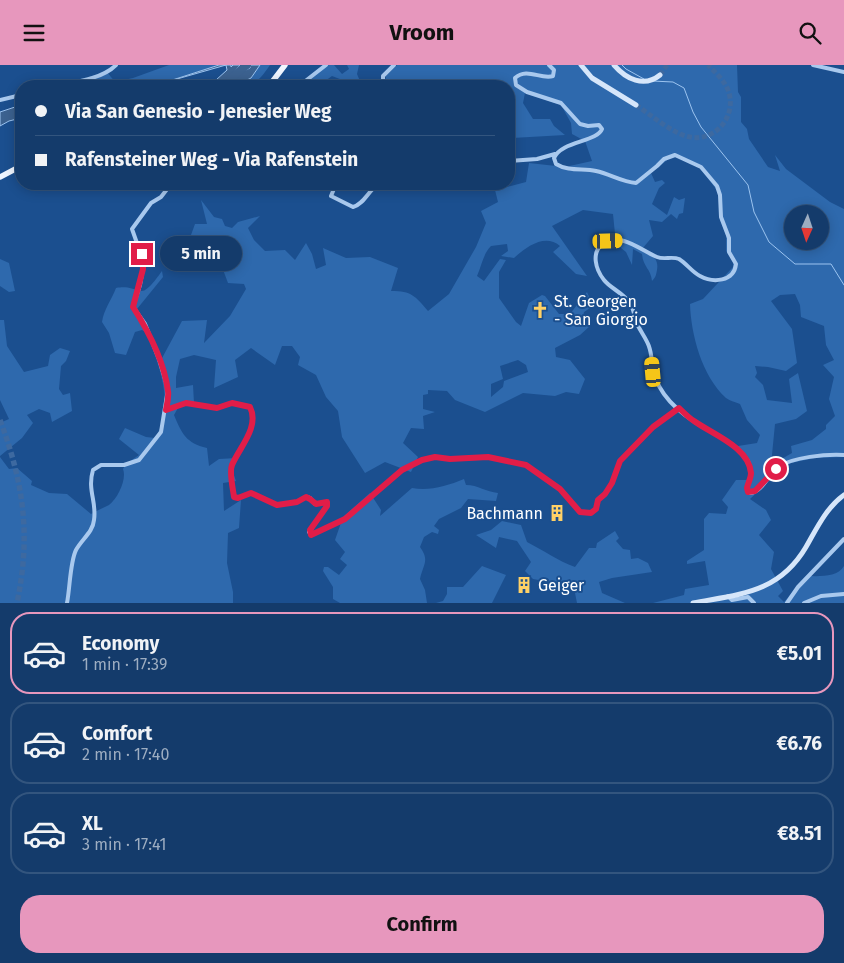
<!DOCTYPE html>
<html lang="en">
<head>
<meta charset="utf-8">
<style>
	:root { --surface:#143b6b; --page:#214673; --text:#f1f3f6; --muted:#9dadc1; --line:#33557e; --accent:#e797bd }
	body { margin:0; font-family:"Fira Sans",sans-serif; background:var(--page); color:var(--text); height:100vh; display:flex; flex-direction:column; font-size:19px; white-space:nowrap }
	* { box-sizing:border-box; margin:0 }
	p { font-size:16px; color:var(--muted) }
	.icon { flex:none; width:28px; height:28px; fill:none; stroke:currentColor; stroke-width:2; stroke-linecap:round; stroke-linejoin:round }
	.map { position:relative; height:538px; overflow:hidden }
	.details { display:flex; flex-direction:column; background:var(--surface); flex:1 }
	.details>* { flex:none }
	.top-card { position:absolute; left:15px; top:15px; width:500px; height:110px; border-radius:20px; box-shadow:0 2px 12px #0003,0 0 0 1px var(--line); display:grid; align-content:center; height:110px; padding:0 20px; background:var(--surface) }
	.needle { width:32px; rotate:183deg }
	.fabs { position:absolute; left:784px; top:140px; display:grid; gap:10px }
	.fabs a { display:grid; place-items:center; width:45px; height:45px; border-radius:50%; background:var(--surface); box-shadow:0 2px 12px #0003,0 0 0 1px var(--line); font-size:25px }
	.end { position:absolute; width:22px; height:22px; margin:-11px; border:6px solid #e11d48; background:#fff; box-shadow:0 0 0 2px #fff }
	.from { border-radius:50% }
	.bubble { position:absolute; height:35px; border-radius:18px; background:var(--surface); box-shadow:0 2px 12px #0003,0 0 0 1px var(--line); font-size:16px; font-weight:700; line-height:35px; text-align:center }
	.car { position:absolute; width:15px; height:30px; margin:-15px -8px; border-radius:6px; box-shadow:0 0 4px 1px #0007; background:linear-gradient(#f5c518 24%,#345 0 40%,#f5c518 0 76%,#345 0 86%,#f5c518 0) }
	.top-card b { display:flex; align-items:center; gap:18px; height:48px; font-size:19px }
	.top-card b+b { border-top:1px solid var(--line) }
	.top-card i { width:12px; height:12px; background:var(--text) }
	ul { padding:9px 0 0; list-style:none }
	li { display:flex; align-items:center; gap:15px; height:82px; margin:0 10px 8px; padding:0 10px; border:2px solid var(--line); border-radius:20px }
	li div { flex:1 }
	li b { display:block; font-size:19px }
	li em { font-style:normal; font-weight:700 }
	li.on { border-color:var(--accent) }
	li>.icon { width:45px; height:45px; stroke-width:1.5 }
	.primary-button { display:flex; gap:10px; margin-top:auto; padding:10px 20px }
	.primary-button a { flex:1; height:58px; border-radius:20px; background:var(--accent); color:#111; font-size:20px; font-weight:700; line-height:58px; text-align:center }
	header { display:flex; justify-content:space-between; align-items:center; height:65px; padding:0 20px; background:var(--accent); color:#111; font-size:22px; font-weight:700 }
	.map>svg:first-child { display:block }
</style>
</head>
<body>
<header><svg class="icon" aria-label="menu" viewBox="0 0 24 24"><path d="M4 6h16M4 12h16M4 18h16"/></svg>Vroom<svg class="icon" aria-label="search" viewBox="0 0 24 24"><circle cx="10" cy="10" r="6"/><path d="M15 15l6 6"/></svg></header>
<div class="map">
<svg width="844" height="538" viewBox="0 0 844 538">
	<rect width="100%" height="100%" fill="#1b4f8f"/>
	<path fill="#2e69ad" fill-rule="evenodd" d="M169,0H219L163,18L135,21H53L107,7L115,17L133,13Z
		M260,0H270C259,16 255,21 235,21L251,13Z
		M323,0H334L342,9L349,4L347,0H359L357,9L362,21H345V16L332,11L318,21H297Z
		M397,0H737L738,27L741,32V57L747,64L749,74L768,102L780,106L775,90L786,104L830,137L844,144V392L815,393L791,398L777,406L770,415L750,434L766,445L771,455L759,470L774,487L771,504L783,526L778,531L784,537L806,511C818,511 837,513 844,501V538H653L684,530L685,524L709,520L705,496L687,499V496L704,485V454L709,448L726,449L728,442L722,435L736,415H748V404L738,381L757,378L760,370L747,355L740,339C736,337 730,336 726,333C702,311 691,270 690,239L703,234L733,202V196L726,186V170L720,155L719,128L700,103L677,92H671L651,108L655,117L662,115L665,118L659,123L652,139L667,150L674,132L679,135L685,133L683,148L679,149L677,154L671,149L662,157L649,155L653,171L642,184C652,191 659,193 657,205C656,210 656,212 652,216C651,204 643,202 642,189L633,184L632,200L626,187L616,179L613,149L583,145L552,161L587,211L576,209L553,187L560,181C545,168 526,182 514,193L501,191L508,186L507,179L491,181C483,189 482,200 477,211L484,216L500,194L506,195L499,207V233L516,257L521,261L529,238L542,230L545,231L559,249H570L587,227L593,241L584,247L582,255L590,261L580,270L555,283L556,292L570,295L585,314L579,329L566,327L555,331L523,328L485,347L455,335L447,326L428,325V329L423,330V344L435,347L423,351L424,364L411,363L403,378L418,392L411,407L385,397L365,408L342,372L338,346L326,332L316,310L298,300L300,292L292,281H282L275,300L251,283L235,295L238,312L214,323L216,295L194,290L180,294L176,312V323L193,320L194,338L179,341L174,350C182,369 186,378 207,383L209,401L219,394L237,393L232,405L236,416L223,418L224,446L241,435L239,463L228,468L227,498L233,527V538H0V392L9,404L17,403L32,416L31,420L49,428L67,429L91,449C96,446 103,443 109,440C118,433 127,414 123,404L126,399L139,390L119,374L125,363L146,372L155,373C176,339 159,302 147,268L142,265L135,267L126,290L115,288L109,268L102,257C104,244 111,236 116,223C128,221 131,224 141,226C148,227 158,211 162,206L163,212L137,244L147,258L161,295L182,256L207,255L204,278L230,251L246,224L244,219L228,218L222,202L218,197H207L206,205L188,206L183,192L195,159H207L201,135L214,152L222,154L225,161L232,163L238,157L260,151L248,163L254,175L265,186L285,185L295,195L306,178L312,189L316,204L326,200L323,183L346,193L370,192L398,203L391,226C412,226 415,231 428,246L449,229L476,182L486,158L481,146L498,137L495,125L526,117L529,98L565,102L592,96L585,76L572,69L571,58L561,40L525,28L523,38L533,54H550L554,61L565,70L512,73V65L509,64V21H394L393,17L385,18L386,11ZM792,149H820V176H792ZM795,229L800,240L801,252L824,261L826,280L834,295L823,300L834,312L829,334L835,351L826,360V364L812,375L791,381L792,388L771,400L775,359L796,354L807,346L798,308L789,314L792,338L767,335L763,320L755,312L757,308L755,301L768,302L786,306L797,298L792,264L771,236L780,230ZM518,295L526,300L528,307L504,316L503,322L491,332V319L503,314L500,301Z
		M0,194L9,198L15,226L9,227L0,221Z
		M0,255H4L7,281L24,307L48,301L50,290L60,283L70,286L66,296L61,301L59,324L63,330L70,328L72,346L52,357L50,348L39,344L27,350L33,358L22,373L0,391V358L9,354L0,335Z
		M464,414L466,420C478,420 486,427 498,428L496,436L468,434L461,443L439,454L434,461L439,465L438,469L432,467L424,472L420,482C430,496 423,499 420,514L425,525L427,538H340L333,534V522L323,506L324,502H328L339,510L347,500L340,494L345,487L335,475L343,452L370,428L381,445L380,451L412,423C430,426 447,421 464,414Z
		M502,456L521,460L527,477C543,485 558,496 575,502L589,483H596L597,478L615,466L619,473L616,476L623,484L630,485L631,494L638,493L648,498L652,507L612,513L599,517L602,528L625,538H577L575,528L556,518L533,514L525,506L531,497L517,476L499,472L496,483L476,470L491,465Z
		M482,501L506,510L492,538H436L443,536L447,529V522H463Z"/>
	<path fill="#3c6290" stroke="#9cc4f0" d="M219,0H231V2L233,0H240L235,6L239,8L250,3L251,0H260L251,13L235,21H192L216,15L227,5L226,0L177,14L173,15L172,21H135L163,18Z
		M21,40V53L9,56L0,61V47Z"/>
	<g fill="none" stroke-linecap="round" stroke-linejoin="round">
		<path stroke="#9cc4f0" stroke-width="1" d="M622,0L626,4L644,14
			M652,16L673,17L684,23L693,47L701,62L748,120L754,147L769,177L795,199H831L844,220"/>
		<path stroke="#3c6290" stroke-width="8" d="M231,13L247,0"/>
		<path stroke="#3d69a0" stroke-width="5" stroke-dasharray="5 2.5" stroke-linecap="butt" d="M660,10L667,0
			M636,40C651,50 673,69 690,72C715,77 736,52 729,28C726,17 716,8 708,0"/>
		<path stroke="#3d69a0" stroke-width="5.5" stroke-dasharray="5.5 3" stroke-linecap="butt" d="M0,355C24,419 31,471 17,538"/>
		<path stroke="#a9c9ee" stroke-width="4" d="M549,0L554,5L553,11C541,15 527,2 515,13L516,20L527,27L561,38L580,59L588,61L599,60L602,64C597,77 561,76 554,93L556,99C569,107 583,103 596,106C610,109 622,117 636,118L657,101L664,94L675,90L701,102L717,121L720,130L721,152L729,173V187L736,199C734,217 713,218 700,211C692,207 687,199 679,194C672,191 664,195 657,192C642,186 621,167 604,178C590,187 596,205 604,215C610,223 622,227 630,238C634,244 634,252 637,259C646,276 650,277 652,297C654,323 673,343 695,357C712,369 751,383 751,408C751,414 748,418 747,423L750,428C763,427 768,409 778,402C793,392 826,389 844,390
			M813,0L844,7
			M53,21C73,17 101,15 116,0
			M299,21L326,0
			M383,21V11L394,0
			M0,35L21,30
			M509,96L537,94L555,89
			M336,119L331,131L353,142C364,139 369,125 378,119
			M166,345L186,338L217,343L232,338L250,342C260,362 239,383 232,400C229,407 233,424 234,432L238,433L251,428L277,440L297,437L306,432L310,433L315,439L327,437V441L309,467L311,470L345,454L402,405L421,395L435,392L451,394L488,392L526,400L560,424L580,447L591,448L596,444L598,435L605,429L612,418L620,396L653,362L679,343
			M728,531L732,535L748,532L754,538
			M67,538C70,523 70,497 76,485C82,474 93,467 94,455C97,437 87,425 93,405L101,400H124L139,395L161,367L168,324L159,294L145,259L133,242L140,220L144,198L132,164L151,138L161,132L171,119
			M787,538L798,522L844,474
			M804,538L821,531L844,529"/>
		<path stroke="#d6e6fa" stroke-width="5" d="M581,0L592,13L636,40
			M614,0C626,14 644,23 660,10
			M693,538C740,529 779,528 806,482C817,463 826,443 844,430"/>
		<path stroke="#f0f6ff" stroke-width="5.5" d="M269,21L285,0
			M0,112L21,101"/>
	</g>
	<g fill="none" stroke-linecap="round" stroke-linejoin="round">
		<path stroke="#e11d48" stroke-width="6" d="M142,189L143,204L133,242C149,267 164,296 168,326C169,332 167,339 166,345L186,338L217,343L232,338L250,342C260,362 239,383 232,400C229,407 233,424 234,432L238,433L251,428L277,440L297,437L306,432L310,434L316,439L327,437V441L310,465L311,470L345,454L402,405L422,395L435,392L450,394L488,392L526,400L560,424L580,447L591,448L596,444L598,435L605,429L612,418L620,396L653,362L679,343C684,348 689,353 694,356C712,369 749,382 751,408C751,413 748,418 747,423L748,427L755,426L776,404"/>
	</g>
	<defs>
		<g id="church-bare" transform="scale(1.35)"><path d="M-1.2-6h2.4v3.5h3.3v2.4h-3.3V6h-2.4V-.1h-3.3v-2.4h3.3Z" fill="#ffd166" stroke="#1b4f8f" stroke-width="2.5" paint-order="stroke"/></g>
		<g id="building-bare" transform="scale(1.35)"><path d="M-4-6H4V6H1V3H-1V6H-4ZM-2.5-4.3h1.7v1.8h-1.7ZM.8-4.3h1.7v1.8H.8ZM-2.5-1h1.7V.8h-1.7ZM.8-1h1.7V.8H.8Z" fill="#ffd166" stroke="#1b4f8f" stroke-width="2.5" paint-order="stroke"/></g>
	</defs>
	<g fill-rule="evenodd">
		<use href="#church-bare" x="540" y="245"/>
		<use href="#building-bare" x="557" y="448"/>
		<use href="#building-bare" x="524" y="520"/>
	</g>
	<g text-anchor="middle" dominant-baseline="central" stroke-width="4" stroke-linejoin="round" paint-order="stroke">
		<g font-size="16" fill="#fff" stroke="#1b4f8f" text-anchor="start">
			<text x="554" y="236">St. Georgen<tspan x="554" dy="18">- San Giorgio</tspan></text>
			<text x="543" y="448" text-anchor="end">Bachmann</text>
			<text x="538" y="520">Geiger</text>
		</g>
	</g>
</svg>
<div class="fabs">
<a><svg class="needle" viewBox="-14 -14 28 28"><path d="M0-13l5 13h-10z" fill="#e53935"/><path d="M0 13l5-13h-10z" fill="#9dadc1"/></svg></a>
</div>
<i class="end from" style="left:776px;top:404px"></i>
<i class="end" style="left:142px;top:189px"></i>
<div class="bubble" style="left:160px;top:171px;width:82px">5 min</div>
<i class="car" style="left:608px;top:176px;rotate:88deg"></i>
<i class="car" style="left:653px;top:307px;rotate:355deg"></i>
<div class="top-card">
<b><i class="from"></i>Via San Genesio - Jenesier Weg</b>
<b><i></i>Rafensteiner Weg - Via Rafenstein</b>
</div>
</div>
<section class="details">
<ul>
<li class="on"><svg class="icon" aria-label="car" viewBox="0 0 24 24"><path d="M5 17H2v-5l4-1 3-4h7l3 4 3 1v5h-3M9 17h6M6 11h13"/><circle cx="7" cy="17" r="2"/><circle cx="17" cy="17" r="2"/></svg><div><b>Economy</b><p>1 min · 17:39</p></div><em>€5.01</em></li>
<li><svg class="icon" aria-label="car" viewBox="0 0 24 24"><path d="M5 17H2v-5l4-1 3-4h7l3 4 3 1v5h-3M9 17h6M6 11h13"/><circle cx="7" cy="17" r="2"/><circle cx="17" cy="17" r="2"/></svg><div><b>Comfort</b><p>2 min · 17:40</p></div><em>€6.76</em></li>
<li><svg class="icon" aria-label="car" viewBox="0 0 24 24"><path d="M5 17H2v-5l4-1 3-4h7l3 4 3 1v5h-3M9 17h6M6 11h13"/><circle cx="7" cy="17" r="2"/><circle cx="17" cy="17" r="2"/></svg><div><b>XL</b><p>3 min · 17:41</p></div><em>€8.51</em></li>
</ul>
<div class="primary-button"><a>Confirm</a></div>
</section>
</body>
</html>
